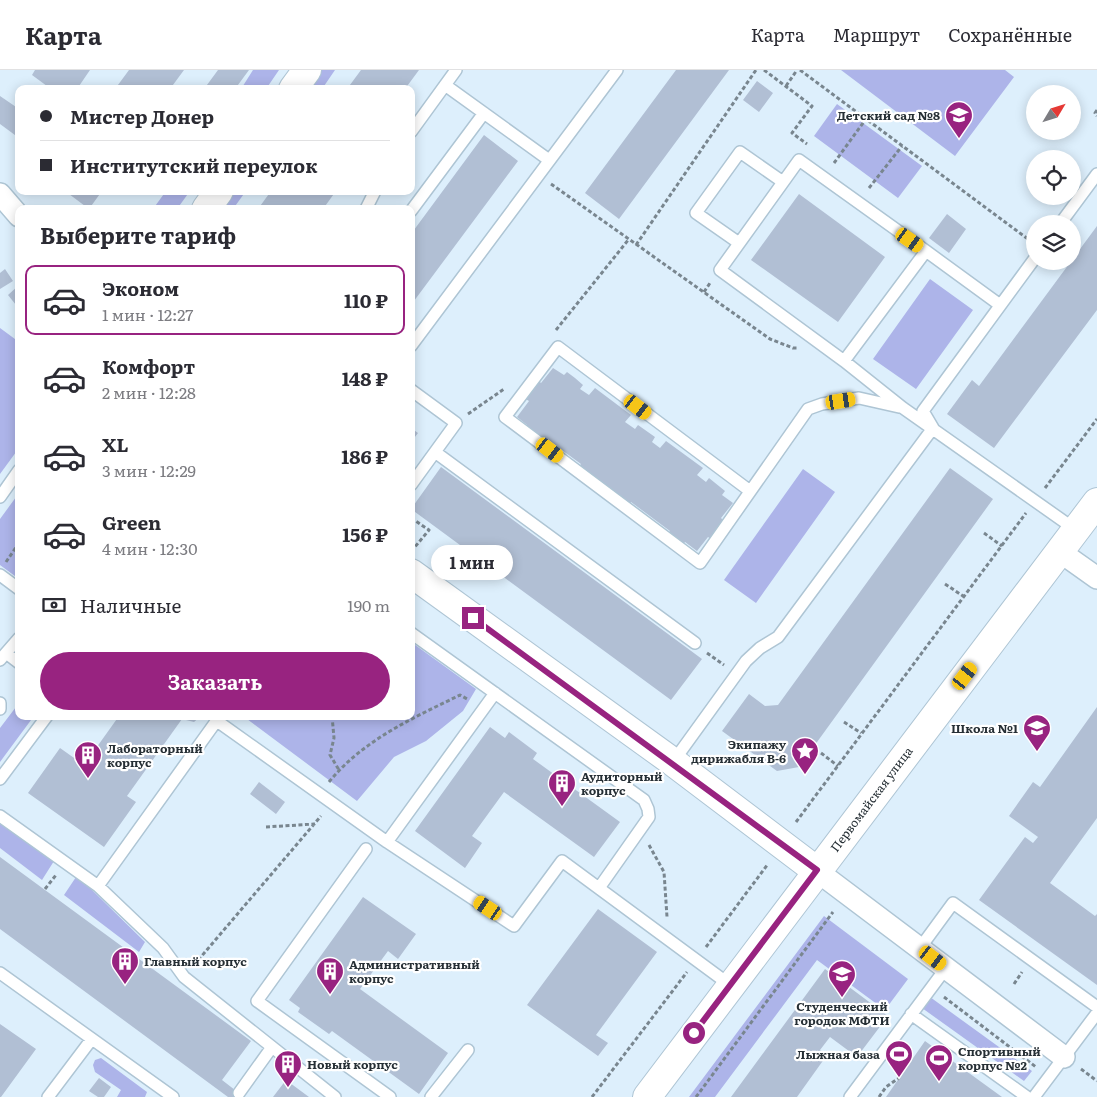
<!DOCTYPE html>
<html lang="ru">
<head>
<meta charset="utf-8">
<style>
	:root { --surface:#fff; --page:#f7f7f7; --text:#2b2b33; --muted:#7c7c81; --line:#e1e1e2; --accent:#982380 }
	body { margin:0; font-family:Literata,serif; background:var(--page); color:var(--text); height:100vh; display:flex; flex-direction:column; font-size:19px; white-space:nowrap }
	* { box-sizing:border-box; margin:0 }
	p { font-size:16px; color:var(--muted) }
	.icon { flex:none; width:28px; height:28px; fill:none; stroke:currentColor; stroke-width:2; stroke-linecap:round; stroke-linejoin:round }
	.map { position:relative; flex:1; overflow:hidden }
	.side { position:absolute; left:15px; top:135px; width:400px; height:515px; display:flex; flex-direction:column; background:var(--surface); border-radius:10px; box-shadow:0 2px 12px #0003 }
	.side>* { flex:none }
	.guide { position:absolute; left:15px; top:15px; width:400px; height:110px; border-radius:10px; box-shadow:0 2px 12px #0003; display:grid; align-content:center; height:110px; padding:0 25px; background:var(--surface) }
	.needle { width:32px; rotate:52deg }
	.controls { position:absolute; left:1026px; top:15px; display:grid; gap:10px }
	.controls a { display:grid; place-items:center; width:55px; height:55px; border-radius:50%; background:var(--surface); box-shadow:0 2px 12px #0003; font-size:25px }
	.end { position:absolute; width:22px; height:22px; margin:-11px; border:6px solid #982380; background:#fff; box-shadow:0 0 0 2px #fff }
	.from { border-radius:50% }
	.bubble { position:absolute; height:35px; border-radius:18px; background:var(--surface); box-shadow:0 2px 12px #0003; font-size:16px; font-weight:700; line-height:35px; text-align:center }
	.car { position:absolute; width:15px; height:30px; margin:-15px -8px; border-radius:6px; box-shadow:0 0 4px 1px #0007; background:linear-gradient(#f5c518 24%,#345 0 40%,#f5c518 0 76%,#345 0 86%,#f5c518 0) }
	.guide b { display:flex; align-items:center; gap:18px; height:48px; font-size:19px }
	.guide b+b { border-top:1px solid var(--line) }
	.guide i { width:12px; height:12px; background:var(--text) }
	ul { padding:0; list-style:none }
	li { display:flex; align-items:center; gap:15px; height:70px; margin:0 10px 8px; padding:0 15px; border:2px solid transparent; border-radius:10px }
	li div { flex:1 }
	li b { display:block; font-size:19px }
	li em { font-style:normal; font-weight:700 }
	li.active { border-color:var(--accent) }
	li>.icon { width:45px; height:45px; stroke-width:1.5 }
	h2 { padding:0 25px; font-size:22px; line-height:60px }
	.pay { display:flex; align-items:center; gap:12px; height:55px; padding:0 25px; font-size:19px }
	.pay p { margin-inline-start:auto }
	.action { display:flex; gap:10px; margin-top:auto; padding:10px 25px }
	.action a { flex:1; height:58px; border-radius:30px; background:var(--accent); color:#fff; font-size:20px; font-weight:700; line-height:58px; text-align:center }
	header { display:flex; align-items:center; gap:30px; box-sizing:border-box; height:70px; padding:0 25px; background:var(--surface); border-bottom:1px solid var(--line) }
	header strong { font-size:24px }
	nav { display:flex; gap:28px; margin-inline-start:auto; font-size:18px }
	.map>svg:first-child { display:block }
</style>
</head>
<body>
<header>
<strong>Карта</strong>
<nav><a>Карта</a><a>Маршрут</a><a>Сохранённые</a></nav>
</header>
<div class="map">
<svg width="1097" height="1027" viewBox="0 0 1097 1027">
	<rect width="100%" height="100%" fill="#ddeffc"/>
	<path fill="#adb4e9" d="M253,0H279L266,19H241Z
		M319,0H335L322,19H305Z
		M841,0H1005L1014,7L955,86Z
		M837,34L922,96L898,128L814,66Z
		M166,121H190L177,139H153Z
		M231,121H246L233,139H218Z
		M930,209L973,240L916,319L873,289Z
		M0,258L19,272V378L0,404Z
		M803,399L835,422L756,533L724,510Z
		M19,423V509L0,495V449Z
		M411,572L476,619L463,641L426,671L394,687L357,731L243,646H411Z
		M19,633V646H34L0,692V658Z
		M0,751L54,791L42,810L0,778Z
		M76,807L91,819L145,872L139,882L64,825Z
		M824,846L908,909L885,940L817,890L715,1027H689Z
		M930,927L1032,1001L1024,1011L922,938Z
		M101,988L147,1022L145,1027H117L121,1020L95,1002L93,995L95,990Z"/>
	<path fill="#b1bfd4" d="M35,0H90L77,19H51L32,5Z
		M129,0H184L170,19H115Z
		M218,0H249L235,19H204Z
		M361,0H419L405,19H347Z
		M676,0H729L619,149L585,123Z
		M757,11L773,23L759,42L743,30Z
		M0,26L19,39V68L0,54Z
		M484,65L518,91L411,235V164Z
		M65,121H102L89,139Z
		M271,121H336L323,139H258Z
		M799,124L885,187L838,252L751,190Z
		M947,144L966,159L949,183L929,168Z
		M1097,156V240L994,378L947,344L972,310L979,316Z
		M5,199L13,211L0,219V203Z
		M19,215V233L16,235L8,225Z
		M553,298L564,305L567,302L575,308L583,315L580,319L589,325L595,318L631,345L625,352L635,359L638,355L655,367L652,372L660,378L666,371L703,398L697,405L706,412L709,408L725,421L722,425L733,433L721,448L724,451L711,469L708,467L697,481L685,472L682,476L667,465L670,461L631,432L628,436L578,398L581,394L544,367L541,371L524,358L527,355L517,347L529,331L524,328L538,310L541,313Z
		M411,358L418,363L411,372Z
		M441,397L702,589L671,630L411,439Z
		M950,398L993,429L799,697L777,701L722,661L749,624L765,636L778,635Z
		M1097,637V748L1050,813L1095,846L1097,844V915L979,830L1025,767L1033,773L1038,767L1009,746L1033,712L1040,717Z
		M119,646H201L194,652L182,649L127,726L136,732L104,777L28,723L60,678L84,695Z
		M490,657L505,668L509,662L537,683L533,689L620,752L594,787L504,722L472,766L482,773L465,798L415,761Z
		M259,712L285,732L276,744L250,724Z
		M0,787L251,971L222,1010L244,1027H228L0,859Z
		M363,827L416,864L398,889L388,881L360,919L448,983L419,1024L332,961L329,964L298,942L300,938L289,930Z
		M598,839L657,882L596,965L608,973L598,986L527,935Z
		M825,899L888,946L857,987L830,967L820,980L827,985L797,1027H731Z
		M0,954L36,979L1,1027H0Z
		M925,971L962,998L1002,1027H886Z
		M99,1008L111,1017L104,1027H98L89,1021Z
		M286,1010L309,1027H273Z"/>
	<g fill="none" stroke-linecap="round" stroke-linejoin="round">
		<g stroke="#aec5d4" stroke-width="14">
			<path id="service" d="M445,15L549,90
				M411,62L456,0
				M366,139L375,121
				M411,141L484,43
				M1060,154L1097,104
				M739,173L696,143L740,82L783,112
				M926,181L1000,235
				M411,276L617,0
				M844,291L926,181L799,90L720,200L844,291L903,338L1076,460
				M411,320L456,353L411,415
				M435,382L695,573
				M750,421L558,277L505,347L700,493L808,339L822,334L859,328L899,337
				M0,427L19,400
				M0,505L19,519
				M411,563L644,730L648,739L649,747L599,818
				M6,583L19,593
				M0,590L19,568
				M0,633V639
				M217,651L387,772L514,856L562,791L730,915
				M673,692L746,591L760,578L778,567L933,358L923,341L1035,188
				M0,709L47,646
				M0,746L98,816L163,878L184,907L335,1027
				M387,772L495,623
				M366,779L257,931L390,1027
				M98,816L220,646
				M920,878L953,833L1097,937
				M0,903L173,1027
				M911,944L1027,1027
				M239,1023L272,977
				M48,1027L91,970
				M431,1027L468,980
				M850,1027L946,898
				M1034,1027L1097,943"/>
		</g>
		<g stroke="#aec5d4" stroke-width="24">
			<path id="minor" d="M0,124L19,146
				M1059,481L1097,508
				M817,801L1064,987"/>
		</g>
		<g stroke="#aec5d4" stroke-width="30">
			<path id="tertiary" d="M293,19L307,0
				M206,139L219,121
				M411,503L673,692L817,801"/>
		</g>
		<g stroke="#aec5d4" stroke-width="30">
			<path id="secondary" d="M647,1027L1097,432"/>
		</g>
		<path stroke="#79868f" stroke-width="3" stroke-dasharray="4 2.5" stroke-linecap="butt" d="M764,0L812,36L792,63L807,74
			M800,0L1032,172
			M786,16L797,0
			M1097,40L1095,43L1097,46
			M834,93L866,49
			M551,114L770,269L793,278H799
			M869,118L902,76
			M636,175L756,0
			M704,222L710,213
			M556,260L629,169
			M468,344L504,319
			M1045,418L1097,349
			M411,448L429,460L414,478
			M984,463L1002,476
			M6,492L19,473
			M945,514L963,526
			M707,583L724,595
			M332,646L334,668L330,685L339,700
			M844,652L861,663
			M821,683L838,696
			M329,712C363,670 413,648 460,625L469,630
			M796,752L1026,443
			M266,757L315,754
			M649,775L664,802L667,847
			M45,819L56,805
			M706,877L768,794
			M194,895L321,746
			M1014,914L1022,902
			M944,927L1036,997
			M1081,999L1097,1011
			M592,1027L687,902
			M696,1027L833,842
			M879,1027L886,1017L899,1008"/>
		<use href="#service" stroke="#fff" stroke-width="11"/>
		<use href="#minor" stroke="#fff" stroke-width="21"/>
		<use href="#tertiary" stroke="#fff" stroke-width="28"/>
		<use href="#secondary" stroke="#fff" stroke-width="28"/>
	</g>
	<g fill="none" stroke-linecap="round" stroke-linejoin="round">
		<path stroke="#982380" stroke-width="6" d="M473,548L817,800L694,963"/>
	</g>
	<defs>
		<g id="school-pin" transform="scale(1.4375)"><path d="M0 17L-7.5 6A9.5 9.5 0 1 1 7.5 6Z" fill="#982380" stroke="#fff"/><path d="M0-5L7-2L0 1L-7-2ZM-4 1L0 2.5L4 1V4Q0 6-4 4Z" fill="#fff"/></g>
		<g id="sight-pin" transform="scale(1.4375)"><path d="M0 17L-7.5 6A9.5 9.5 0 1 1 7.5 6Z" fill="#982380" stroke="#fff"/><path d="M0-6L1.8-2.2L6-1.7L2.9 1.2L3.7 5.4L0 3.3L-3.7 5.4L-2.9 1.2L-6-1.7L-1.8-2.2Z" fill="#fff"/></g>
		<g id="building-pin" transform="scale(1.4375)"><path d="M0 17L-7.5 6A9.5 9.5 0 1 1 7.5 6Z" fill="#982380" stroke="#fff"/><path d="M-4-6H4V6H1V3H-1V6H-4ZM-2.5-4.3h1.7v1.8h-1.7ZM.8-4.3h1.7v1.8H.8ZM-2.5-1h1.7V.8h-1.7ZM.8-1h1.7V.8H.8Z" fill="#fff"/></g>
		<g id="university-pin" transform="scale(1.4375)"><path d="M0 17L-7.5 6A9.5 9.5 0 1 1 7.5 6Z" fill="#982380" stroke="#fff"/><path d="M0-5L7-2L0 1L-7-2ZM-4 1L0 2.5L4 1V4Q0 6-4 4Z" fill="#fff"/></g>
		<g id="stadium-pin" transform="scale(1.4375)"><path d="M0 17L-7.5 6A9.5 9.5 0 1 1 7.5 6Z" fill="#982380" stroke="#fff"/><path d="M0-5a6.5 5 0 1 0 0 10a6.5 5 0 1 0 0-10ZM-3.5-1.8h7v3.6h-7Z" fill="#fff"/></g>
	</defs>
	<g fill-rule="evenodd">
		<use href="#school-pin" x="959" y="45"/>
		<use href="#school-pin" x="1037" y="658"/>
		<use href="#sight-pin" x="805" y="681"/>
		<use href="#building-pin" x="88" y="685"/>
		<use href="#building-pin" x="562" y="713"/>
		<use href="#building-pin" x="125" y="891"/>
		<use href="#building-pin" x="330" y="901"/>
		<use href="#university-pin" x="842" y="904"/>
		<use href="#stadium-pin" x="899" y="984"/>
		<use href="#stadium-pin" x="939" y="988"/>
		<use href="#building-pin" x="288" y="994"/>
	</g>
	<g text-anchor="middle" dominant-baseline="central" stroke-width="4.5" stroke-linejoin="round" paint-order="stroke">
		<g font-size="12" font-weight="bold" fill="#262f35" stroke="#fff" text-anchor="start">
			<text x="940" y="45" text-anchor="end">Детский сад №8</text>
			<text x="1018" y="658" text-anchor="end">Школа №1</text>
			<text x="786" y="674" text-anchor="end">Экипажу<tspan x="786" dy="14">дирижабля В-6</tspan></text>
			<text x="107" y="678">Лабораторный<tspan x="107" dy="14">корпус</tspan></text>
			<text x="581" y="706">Аудиторный<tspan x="581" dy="14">корпус</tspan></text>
			<text x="144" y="891">Главный корпус</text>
			<text x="349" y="894">Административный<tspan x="349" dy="14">корпус</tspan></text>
			<text x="842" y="936" text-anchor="middle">Студенческий<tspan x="842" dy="14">городок МФТИ</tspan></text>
			<text x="958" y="981">Спортивный<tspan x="958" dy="14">корпус №2</tspan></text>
			<text x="880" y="984" text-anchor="end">Лыжная база</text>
			<text x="307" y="994">Новый корпус</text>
		</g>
		<g font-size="12" fill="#262f35" stroke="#fff">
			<text transform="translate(871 729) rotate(-53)">Первомайская улица</text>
		</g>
	</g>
</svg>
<div class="controls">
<a><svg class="needle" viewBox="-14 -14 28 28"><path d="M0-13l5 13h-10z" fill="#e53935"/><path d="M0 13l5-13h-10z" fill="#7c7c81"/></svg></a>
<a><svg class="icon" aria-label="locate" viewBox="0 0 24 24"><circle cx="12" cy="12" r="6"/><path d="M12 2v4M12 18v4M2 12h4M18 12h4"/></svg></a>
<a><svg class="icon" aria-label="layers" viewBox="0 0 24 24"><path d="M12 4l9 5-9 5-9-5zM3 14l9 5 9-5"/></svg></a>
</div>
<i class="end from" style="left:694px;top:963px"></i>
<i class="end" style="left:473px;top:548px"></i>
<div class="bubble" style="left:431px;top:475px;width:82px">1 мин</div>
<i class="car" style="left:910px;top:170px;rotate:125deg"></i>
<i class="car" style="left:841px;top:331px;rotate:81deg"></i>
<i class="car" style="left:638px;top:337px;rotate:127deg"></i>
<i class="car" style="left:550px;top:380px;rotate:127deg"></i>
<i class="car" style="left:965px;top:606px;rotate:37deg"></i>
<i class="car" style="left:488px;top:838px;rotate:304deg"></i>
<i class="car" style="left:933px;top:888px;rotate:127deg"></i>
<div class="guide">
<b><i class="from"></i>Мистер Донер</b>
<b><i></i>Институтский переулок</b>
</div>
<section class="side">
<h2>Выберите тариф</h2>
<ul>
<li class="active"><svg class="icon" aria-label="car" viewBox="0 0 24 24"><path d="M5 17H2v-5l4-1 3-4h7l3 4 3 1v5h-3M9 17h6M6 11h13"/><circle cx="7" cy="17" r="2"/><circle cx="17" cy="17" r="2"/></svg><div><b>Эконом</b><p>1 мин · 12:27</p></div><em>110 ₽</em></li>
<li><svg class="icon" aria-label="car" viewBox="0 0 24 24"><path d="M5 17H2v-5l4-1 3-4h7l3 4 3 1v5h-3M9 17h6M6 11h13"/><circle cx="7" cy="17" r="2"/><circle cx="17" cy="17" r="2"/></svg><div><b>Комфорт</b><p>2 мин · 12:28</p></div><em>148 ₽</em></li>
<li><svg class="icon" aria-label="car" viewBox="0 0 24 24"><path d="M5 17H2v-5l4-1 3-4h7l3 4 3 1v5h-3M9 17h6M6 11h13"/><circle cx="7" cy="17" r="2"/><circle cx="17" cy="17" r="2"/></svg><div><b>XL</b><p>3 мин · 12:29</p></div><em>186 ₽</em></li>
<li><svg class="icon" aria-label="car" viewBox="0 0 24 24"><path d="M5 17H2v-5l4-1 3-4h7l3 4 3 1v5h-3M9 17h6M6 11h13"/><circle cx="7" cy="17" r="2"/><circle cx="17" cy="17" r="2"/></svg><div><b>Green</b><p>4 мин · 12:30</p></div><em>156 ₽</em></li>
</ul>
<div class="pay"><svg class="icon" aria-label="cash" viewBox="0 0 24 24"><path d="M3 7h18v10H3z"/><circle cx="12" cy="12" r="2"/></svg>Наличные<p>190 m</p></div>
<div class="action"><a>Заказать</a></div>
</section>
</div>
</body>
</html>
